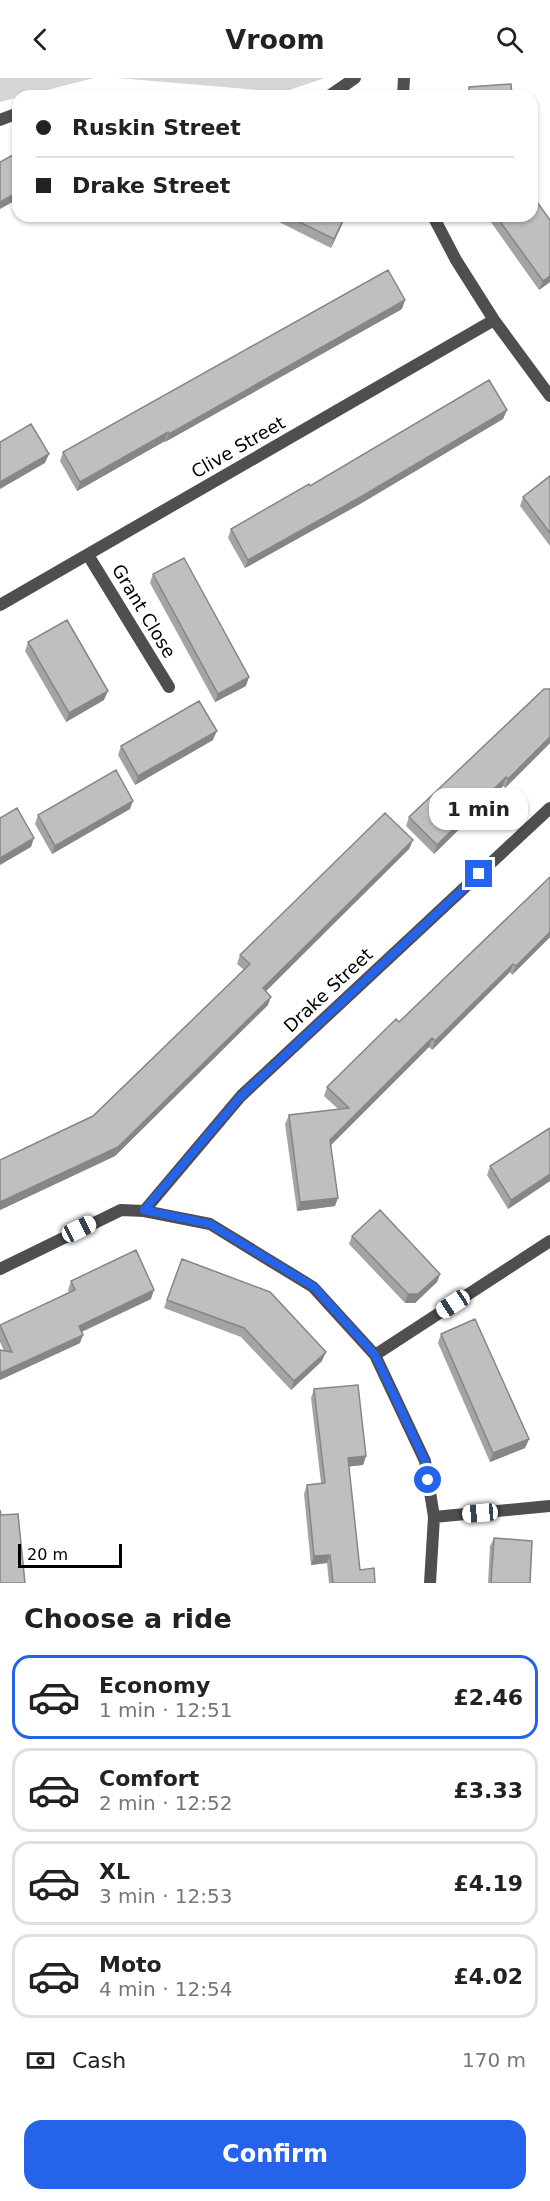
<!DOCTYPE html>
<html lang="en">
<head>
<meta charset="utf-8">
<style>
	:root { --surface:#fff; --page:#f6f6f6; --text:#222; --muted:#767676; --line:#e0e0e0; --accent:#2563eb }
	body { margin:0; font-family:"DejaVu Sans",sans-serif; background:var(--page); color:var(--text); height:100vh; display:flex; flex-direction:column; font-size:22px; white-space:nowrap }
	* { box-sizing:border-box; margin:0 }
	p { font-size:20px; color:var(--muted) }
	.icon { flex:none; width:33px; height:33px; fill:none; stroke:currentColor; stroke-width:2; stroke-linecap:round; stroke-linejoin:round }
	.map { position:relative; height:1505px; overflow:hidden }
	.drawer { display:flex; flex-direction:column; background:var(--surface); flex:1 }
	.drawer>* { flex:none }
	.guide { position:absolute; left:12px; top:12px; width:526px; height:132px; border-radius:18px; box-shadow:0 2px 4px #0004; display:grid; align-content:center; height:132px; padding:0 24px; background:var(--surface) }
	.scale { position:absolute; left:18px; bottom:15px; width:104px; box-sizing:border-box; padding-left:6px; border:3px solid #000; border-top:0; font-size:16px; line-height:21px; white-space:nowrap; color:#000; -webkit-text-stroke:4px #fff; paint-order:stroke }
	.end { position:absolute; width:27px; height:27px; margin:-14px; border:8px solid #2563eb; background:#fff; box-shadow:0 0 0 3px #fff }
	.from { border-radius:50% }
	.bubble { position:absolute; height:42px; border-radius:18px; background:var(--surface); box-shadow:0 2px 4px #0004; font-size:20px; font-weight:800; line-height:42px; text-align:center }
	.car { position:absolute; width:18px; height:36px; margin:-18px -9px; border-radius:8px; box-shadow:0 0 4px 2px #0007; background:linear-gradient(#fff 24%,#345 0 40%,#fff 0 76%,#345 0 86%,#fff 0) }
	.guide b { display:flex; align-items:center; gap:21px; height:57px; font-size:22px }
	.guide b+b { border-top:2px solid var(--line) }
	.guide i { width:15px; height:15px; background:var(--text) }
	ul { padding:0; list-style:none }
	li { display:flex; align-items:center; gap:18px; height:84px; margin:0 12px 9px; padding:0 12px; border:3px solid var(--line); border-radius:18px }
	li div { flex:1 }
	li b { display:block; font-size:22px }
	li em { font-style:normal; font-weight:800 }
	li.selected { border-color:var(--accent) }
	li>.icon { width:54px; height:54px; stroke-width:1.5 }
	h2 { padding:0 24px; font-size:27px; line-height:72px }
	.pay { display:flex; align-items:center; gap:15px; height:66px; padding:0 24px; font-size:22px }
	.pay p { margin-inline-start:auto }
	.button { display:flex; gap:12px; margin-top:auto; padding:12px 24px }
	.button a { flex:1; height:69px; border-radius:18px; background:var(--accent); color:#fff; font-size:24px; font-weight:800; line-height:69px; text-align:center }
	header { display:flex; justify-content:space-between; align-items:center; height:78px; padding:0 24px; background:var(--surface); font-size:27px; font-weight:800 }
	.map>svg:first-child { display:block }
</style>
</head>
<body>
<header><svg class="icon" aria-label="back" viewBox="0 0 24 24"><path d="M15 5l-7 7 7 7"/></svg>Vroom<svg class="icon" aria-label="search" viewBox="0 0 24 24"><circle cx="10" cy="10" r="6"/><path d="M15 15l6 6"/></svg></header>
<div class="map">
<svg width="550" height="1505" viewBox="0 0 550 1505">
	<rect width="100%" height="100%" fill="#fff"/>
	<path fill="#d6d6d6" d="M0,0H94L0,24Z
		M117,0H325L283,14Z"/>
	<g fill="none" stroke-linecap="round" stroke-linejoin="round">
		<path stroke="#4f4f4f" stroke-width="12" d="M329,18L355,0
			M403,18L404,0
			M0,42L18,35
			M433,138L456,182L494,242L550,318
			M88,477L169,609
			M0,527L494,242
			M144,1133L241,1018L550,730
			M0,1191L121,1132L144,1133L210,1146L313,1209L375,1277L425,1383L434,1439L430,1505
			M375,1277L550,1163
			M434,1439L550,1428"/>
	</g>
	<path fill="#a4a4a4" d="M469,9L512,18H466Z
		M267,138H346L331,170Z
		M489,138H532L550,204L539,212L488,140Z
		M402,231L165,364V363L77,413L60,383L63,374Z
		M507,332L503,341L360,426L245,490L228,460L231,451L310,408Z
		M550,398V468L520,428L523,419Z
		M153,496L246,608L215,624L150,505Z
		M28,564L104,622L66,644L25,573Z
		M550,611V665L505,710L503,708L434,776L406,748L409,739Z
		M213,662L135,707L118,677L121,668Z
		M130,731L52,776L35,746L38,737Z
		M413,762L409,771L266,913L268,927L115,1078L0,1132V1082L93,1038L244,892L237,886L240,877Z
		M550,799V859L512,897L510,894L432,972L429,969L331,1067L335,1128L297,1133L285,1046L289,1037L338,1031L324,1018L327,1009L399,944Z
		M550,1050V1103L508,1131L487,1097L490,1088Z
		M352,1158L440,1196L437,1204L415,1225H405L349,1166Z
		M182,1181L322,1283L291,1312L241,1259L164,1230Z
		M71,1203L151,1221L82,1254L80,1265L0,1302L4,1273L0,1264V1247L69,1214L68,1212Z
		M441,1256L529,1361L525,1370L490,1384L438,1265Z
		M314,1311L366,1378L363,1387L349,1388L360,1492L375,1505H329L327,1485L311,1487L304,1416L307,1407L321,1405L311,1320Z
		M494,1460L530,1505H488L490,1468Z"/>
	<path fill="#868686" d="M18,114V121L0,131V124Z
		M345,138H346L331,170L334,161Z
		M550,198V204L539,212L543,203Z
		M405,222L402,231L165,364L169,356Z
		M507,332L503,341L360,426L245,490L248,482Z
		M168,354L165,363L77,413L80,404Z
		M49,376L45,385L0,411V404Z
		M249,599L246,608L215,624L218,616Z
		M108,613L104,622L66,644L69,635Z
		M217,653L213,662L135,707L138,698Z
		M550,659V665L505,710L508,701Z
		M506,699L503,708L434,776L437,767Z
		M133,723L130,731L52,776L55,768Z
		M34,760L31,769L0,787V780Z
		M413,762L409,771L260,919L263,910Z
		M550,854V859L512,897L516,888Z
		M513,886L510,894L432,972L435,963Z
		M271,919L268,927L115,1078L0,1132V1124Z
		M432,960L429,969L327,1071L330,1062Z
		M550,1096V1103L508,1131L511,1122Z
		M338,1120L335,1128L297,1133L300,1124Z
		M440,1196L437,1204L415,1225H405L408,1216Z
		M154,1212L151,1221L76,1256L79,1248Z
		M83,1257L80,1265L0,1302V1295Z
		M326,1274L322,1283L291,1312L294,1303Z
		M529,1361L525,1370L490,1384L493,1375Z
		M366,1378L363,1387L345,1389L348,1380Z
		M330,1477L327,1485L311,1487L314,1478Z"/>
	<path fill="#bfbfbf" stroke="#868686" stroke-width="1.5" d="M511,6L512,18H470L469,9Z
		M18,74V114L0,124V84Z
		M532,117L550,142V198L543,203L496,138H532Z
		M287,138H345L334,161Z
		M388,192L405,222L169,356L168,354L80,404L63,374Z
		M489,302L507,332L364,417L248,482L231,451L309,406L310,408Z
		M31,346L49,376L0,404V364Z
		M550,398V455L523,419Z
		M184,480L249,599L218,616L153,496Z
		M67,542L108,613L69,635L28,564Z
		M544,611H550V659L508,701L506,699L437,767L409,739Z
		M199,623L217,653L138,698L121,668Z
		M116,692L133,723L55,768L38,737Z
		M17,730L34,760L0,780V740Z
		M385,735L413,762L263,910L271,919L118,1069L0,1124V1082L93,1038L250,886L240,877Z
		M550,799V854L516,888L513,886L435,963L432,960L330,1062L338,1120L300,1124L289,1037L349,1030L327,1009L396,941L399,944Z
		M550,1050V1096L511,1122L490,1088Z
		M380,1132L440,1196L418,1216H408L352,1158Z
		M136,1172L154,1212L79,1248L83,1257L0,1295V1272L12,1274L0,1247L75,1212L71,1203Z
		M182,1181L270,1214L326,1274L294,1303L244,1250L167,1222Z
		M475,1241L529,1361L493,1375L441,1256Z
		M358,1307L366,1378L348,1380L360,1492L374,1490L375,1505H333L330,1477L314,1478L307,1407L325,1405L314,1311Z
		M0,1432L1,1437L18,1436L25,1505H0Z
		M494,1460L532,1463L530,1505H491Z"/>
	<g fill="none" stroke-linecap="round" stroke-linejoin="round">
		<path stroke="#2563eb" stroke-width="8" d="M428,1402L425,1383L375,1277L314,1209L210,1146L144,1132L241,1018L479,796"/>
	</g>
	<g text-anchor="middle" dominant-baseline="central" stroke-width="6" stroke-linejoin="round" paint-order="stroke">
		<g font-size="18" fill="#000" stroke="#fff">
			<text transform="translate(238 369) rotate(-30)">Clive Street</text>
			<text transform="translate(144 533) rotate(59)">Grant Close</text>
			<text transform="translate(328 912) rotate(-43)">Drake Street</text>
		</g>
	</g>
</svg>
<div class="scale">20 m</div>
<i class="end from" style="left:428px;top:1402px"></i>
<i class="end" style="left:479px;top:796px"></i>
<div class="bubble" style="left:429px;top:710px;width:99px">1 min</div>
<i class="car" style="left:79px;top:1151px;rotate:64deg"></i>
<i class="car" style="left:453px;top:1226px;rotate:237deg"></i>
<i class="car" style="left:480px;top:1435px;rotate:265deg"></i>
<div class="guide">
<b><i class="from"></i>Ruskin Street</b>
<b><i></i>Drake Street</b>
</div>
</div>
<section class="drawer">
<h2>Choose a ride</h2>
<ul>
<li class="selected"><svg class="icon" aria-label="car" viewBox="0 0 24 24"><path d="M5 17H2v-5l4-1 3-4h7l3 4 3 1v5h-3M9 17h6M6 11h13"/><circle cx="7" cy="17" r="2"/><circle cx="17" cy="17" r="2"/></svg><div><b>Economy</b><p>1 min · 12:51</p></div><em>£2.46</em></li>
<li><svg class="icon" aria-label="car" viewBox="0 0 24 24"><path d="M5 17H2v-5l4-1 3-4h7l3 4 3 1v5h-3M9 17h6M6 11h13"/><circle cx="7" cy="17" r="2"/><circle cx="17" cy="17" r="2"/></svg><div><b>Comfort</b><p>2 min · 12:52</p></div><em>£3.33</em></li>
<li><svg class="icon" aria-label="car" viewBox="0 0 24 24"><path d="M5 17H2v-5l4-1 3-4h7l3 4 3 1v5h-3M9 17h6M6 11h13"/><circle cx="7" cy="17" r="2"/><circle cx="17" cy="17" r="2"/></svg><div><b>XL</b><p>3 min · 12:53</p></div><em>£4.19</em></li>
<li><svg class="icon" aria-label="car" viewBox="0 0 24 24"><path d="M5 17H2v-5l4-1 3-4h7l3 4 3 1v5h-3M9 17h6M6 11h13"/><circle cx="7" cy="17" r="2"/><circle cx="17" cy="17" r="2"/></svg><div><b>Moto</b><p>4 min · 12:54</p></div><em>£4.02</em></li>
</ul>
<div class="pay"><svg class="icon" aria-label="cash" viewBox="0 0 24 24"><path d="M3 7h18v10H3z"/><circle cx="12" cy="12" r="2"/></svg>Cash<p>170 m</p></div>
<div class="button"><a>Confirm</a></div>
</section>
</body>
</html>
